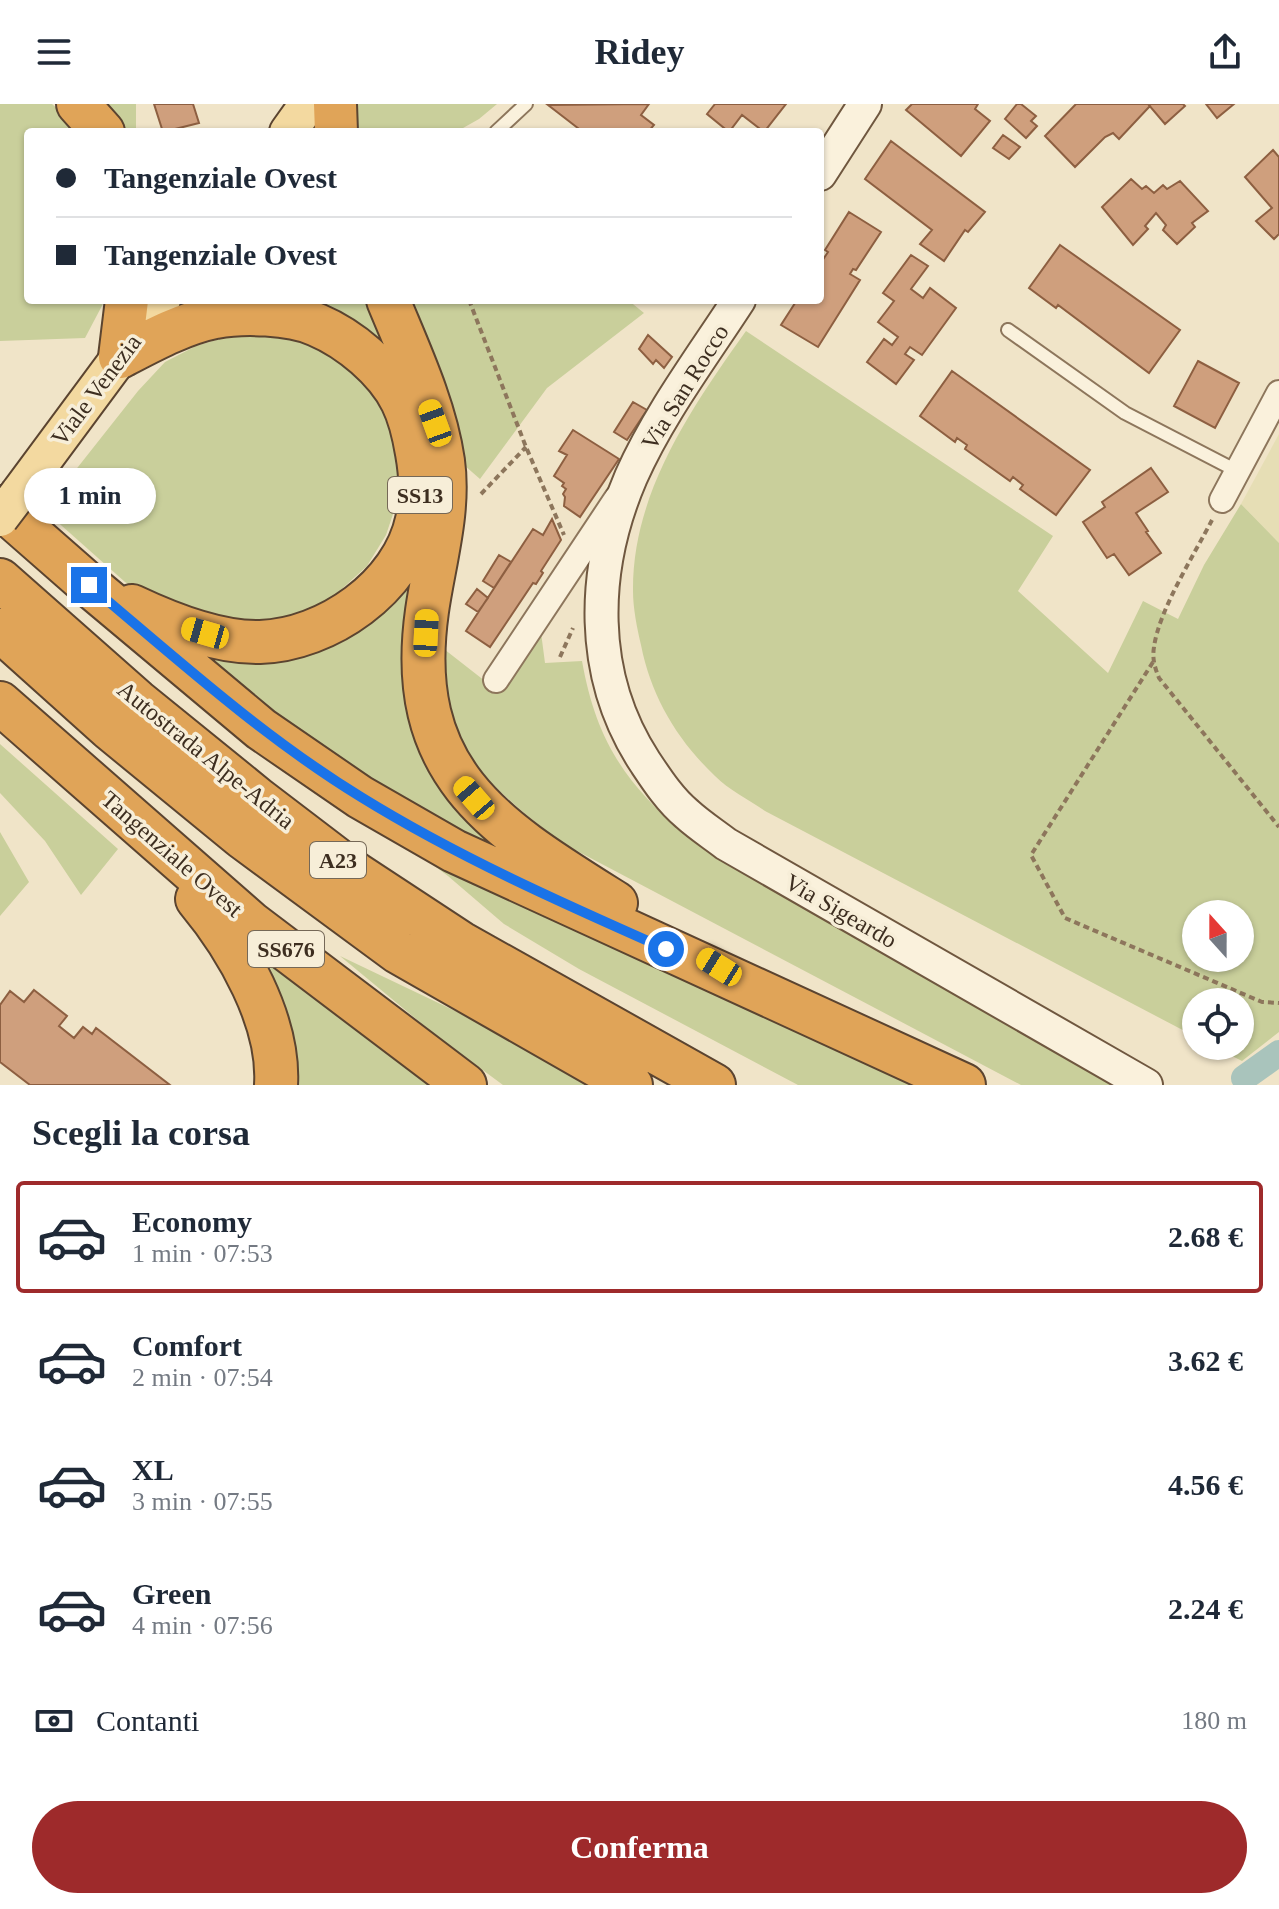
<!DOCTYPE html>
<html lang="it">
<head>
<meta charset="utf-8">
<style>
	:root { --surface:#fff; --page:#f2f2f3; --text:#1f2937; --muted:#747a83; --line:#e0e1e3; --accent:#9e2a2b }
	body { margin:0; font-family:"Times New Roman",serif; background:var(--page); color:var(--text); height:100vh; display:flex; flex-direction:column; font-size:30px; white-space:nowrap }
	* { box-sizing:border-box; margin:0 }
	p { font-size:26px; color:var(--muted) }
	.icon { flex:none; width:44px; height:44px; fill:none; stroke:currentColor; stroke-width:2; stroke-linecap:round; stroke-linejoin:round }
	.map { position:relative; height:981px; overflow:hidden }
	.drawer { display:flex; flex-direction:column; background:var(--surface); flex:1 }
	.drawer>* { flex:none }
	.guide { position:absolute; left:24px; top:24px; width:800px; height:176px; border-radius:8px; box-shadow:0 2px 6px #0004; display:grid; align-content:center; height:176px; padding:0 32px; background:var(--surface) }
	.needle { width:52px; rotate:339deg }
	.tools { position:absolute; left:1182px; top:796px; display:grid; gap:16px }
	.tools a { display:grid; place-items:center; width:72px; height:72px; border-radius:50%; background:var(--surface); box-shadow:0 2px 6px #0004; font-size:40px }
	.end { position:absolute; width:36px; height:36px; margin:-18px; border:10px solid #1a73e8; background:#fff; box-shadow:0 0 0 4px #fff }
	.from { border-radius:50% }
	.bubble { position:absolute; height:56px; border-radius:28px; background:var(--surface); box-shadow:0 2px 6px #0004; font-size:26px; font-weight:700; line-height:56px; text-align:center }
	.car { position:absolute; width:24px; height:48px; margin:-24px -12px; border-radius:10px; box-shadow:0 0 6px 2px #0007; background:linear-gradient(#f5c518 24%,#345 0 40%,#f5c518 0 76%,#345 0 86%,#f5c518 0) }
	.guide b { display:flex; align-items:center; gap:28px; height:76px; font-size:30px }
	.guide b+b { border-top:2px solid var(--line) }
	.guide i { width:20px; height:20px; background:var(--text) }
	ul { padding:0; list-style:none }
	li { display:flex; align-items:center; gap:24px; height:112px; margin:0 16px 12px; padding:0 16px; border:4px solid transparent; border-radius:8px }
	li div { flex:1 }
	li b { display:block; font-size:30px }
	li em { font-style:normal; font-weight:700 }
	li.active { border-color:var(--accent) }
	li>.icon { width:72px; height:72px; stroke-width:1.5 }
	h2 { padding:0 32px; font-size:36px; line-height:96px }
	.pay { display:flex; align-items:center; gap:20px; height:88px; padding:0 32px; font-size:30px }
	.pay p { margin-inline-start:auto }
	.button { display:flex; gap:16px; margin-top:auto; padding:16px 32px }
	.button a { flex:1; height:92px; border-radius:48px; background:var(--accent); color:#fff; font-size:32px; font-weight:700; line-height:92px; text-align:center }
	header { display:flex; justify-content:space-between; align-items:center; height:104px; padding:0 32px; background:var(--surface); font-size:36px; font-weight:700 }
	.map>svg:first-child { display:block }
</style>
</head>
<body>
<header><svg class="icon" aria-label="menu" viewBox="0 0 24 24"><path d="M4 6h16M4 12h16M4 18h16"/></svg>Ridey<svg class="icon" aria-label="share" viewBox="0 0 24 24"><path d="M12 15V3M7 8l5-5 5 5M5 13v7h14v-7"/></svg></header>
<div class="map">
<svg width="1279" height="981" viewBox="0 0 1279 981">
	<rect width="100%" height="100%" fill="#f0e4c8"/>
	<path fill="#e6deb5" d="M1279,330V439L1241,400Z"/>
	<path fill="#c9cf9b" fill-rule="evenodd" d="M0,0H52L74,19L80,28H28V196H105L85,234L0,237Z
		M106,0H136V28H122Z
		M355,0H497L479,15L456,28H351Z
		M295,196H374L402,271Z
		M401,196H628L644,209L547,284L480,375L456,354Z
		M746,227L1053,432L1018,487L1108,569L1143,497L1178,515L1204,461L1241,400L1279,439V928L1242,957L1212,942H1240V898H1196V933L765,707C749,696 729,686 715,672C677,636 651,592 641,541C637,524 633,504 633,487C632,389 692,303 746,227ZM1196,810H1240V854H1196Z
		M240,229H278L317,240L353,263L377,288L391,319L400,358L397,398L386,431L367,462L333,493L292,513L247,521L165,502L125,478L44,406L138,287L165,258L196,242Z
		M426,429L410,573L542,772L335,656L174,537L281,549Z
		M540,521L545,559L582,557C596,635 624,678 683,729L1121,981H1021L562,739C527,712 467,666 453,623C444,596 441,565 435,538L499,588Z
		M0,640L118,745L81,791L45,737L0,689Z
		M381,722L931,981H798L579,865L504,820L448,772Z
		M0,728L29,778L0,812Z
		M265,850L444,981H292L293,941L279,889Z
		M340,852L472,915L586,981H503L438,933Z"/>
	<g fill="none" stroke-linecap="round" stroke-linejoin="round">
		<path stroke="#a9c4bc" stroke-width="26" d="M1244,974L1279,949"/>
	</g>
	<path fill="#cf9f7d" stroke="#8d5f41" stroke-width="2" d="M154,0H193L199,19L163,28Z
		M649,0L641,11L654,21L648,28H583L548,1Z
		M715,0H786L764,28L742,11L729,28L707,10Z
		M912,0H978L975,5L990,17L961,52L906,6Z
		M1017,0H1021L1036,12L1031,17L1037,22L1026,34L1005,15Z
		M1076,0H1148L1150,2L1119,35L1113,29L1105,33L1075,63L1045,32Z
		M1148,0H1183L1185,2L1165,20Z
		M1206,0H1234L1217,14Z
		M1003,31L1020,43L1009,55L993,44Z
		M891,37L985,108L968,128L965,126L944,157L920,140L932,126L865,75Z
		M1273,46L1279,53V130L1274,135L1256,117L1272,104L1245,73Z
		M1131,75L1142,85L1146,82L1154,89L1163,81L1167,85L1180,77L1208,107L1192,119L1195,123L1177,140L1163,126L1166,121L1156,109L1145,122L1148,125L1133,141L1102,103Z
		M849,108L881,128L856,166L853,165L850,170L860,176L818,243L781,221L797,196H820V160L828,148L825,146Z
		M1060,141L1180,226L1149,269L1058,201L1056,204L1029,184Z
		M911,151L928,162L911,185L923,194L930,184L956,204L922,251L910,243L905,250L914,256L896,280L867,258L884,235L892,241L898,233L878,218L894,197L883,189Z
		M648,231L672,253L664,264L656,256L653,260L639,245Z
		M1198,257L1239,279L1215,324L1174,302Z
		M952,267L1090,366L1056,411L1020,385L1023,381L1013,373L1010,377L965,345L967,341L957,334L955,338L920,312Z
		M633,298L647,306L627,336L614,328Z
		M573,326L619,355L580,413L564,402L565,393L563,390L566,385L562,382L564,379L554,372L567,351L559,347Z
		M1151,364L1168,388L1136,409L1148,427L1146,428L1161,449L1129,471L1114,450L1107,454L1083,418L1105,403L1102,398Z
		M552,415L561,436L541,467L543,469L536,480L533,479L490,543L466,527L533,425L543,431Z
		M499,451L511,458L494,484L483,477Z
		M477,485L488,494L478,508L466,500Z
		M34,886L67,912L59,922L74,934L83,923L92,930L96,924L170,981H30L0,958V901L10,887L24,898Z"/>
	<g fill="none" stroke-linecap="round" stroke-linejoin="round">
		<g stroke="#8d765c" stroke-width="16">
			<path id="lane" d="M496,28L526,0
				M1008,226L1125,309L1237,367"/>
		</g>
		<g stroke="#8d765c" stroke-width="28">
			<path id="street" d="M1222,396L1279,289
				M496,576L617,394"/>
		</g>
		<g stroke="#6f573f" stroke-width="36">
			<path id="secondary" d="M820,70L865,0
				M739,196C702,253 659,310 631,373C591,466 588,571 645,658C657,676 670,696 687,710C699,721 713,730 726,740L1146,981"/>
		</g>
		<g stroke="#5b4430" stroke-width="40">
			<path id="primary" d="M288,28L308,0
				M19,389L162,196"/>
		</g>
		<g stroke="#5b4430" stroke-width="46">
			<path id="highway" d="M78,0L103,28
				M335,0L336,28
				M388,196C409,247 435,302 443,357C450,407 434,458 427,507C404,670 495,723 616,799
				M120,253C149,238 181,220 215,213C243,208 290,209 317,221C350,235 386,265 402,297C410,313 414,331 417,349C421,371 422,394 417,416C403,483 327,536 260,538C217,539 170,520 132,502
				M120,253L127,196
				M0,403L89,481L261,625L360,693L454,747L964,981
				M0,476L137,597L259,696L356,770L461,839L714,981
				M0,526L109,624L242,733L398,848L631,981
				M0,599L251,819L465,981
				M197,795C237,843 280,917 276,981"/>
		</g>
		<path stroke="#8d765c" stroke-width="4" stroke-dasharray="6 4" stroke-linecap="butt" d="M469,196L526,343L564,431
			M481,390L526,343
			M1212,416C1194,451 1159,506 1154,543C1152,555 1155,564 1159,574L1279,723
			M560,553L573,524
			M1153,558L1031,751L1065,814L1262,898L1279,899"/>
		<use href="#lane" stroke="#faf1dc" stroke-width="12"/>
		<use href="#street" stroke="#faf1dc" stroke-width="24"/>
		<use href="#secondary" stroke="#faf1dc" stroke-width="32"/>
		<use href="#primary" stroke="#f3d9a0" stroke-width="36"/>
		<use href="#highway" stroke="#e0a458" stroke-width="42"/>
		<g stroke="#5b4430" stroke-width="40" stroke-linecap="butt">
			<path id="primary-bridge" d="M0,414L19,389"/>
		</g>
		<use href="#primary-bridge" stroke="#f3d9a0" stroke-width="36"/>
	</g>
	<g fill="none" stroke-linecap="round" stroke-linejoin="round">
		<path stroke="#1a73e8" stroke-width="10" d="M89,481C177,555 263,633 361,693C458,753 562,799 666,845"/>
	</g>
	<g text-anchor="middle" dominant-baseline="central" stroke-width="7" stroke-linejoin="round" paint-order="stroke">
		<g fill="#f7eed8" stroke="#756857" stroke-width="2">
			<rect x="388" y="373" width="64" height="36" rx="6"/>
			<rect x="310" y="738" width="56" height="36" rx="6"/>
			<rect x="248" y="827" width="76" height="36" rx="6"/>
		</g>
		<g font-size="22" font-weight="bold" fill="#3d2e20">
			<text x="420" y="391">SS13</text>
			<text x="338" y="756">A23</text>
			<text x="286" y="845">SS676</text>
		</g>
		<g font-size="24" fill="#3d2e20" stroke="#f7eed8">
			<text transform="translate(685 283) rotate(-58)">Via San Rocco</text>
			<text transform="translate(96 286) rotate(-53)">Viale Venezia</text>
			<text transform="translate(206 651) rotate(39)">Autostrada Alpe-Adria</text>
			<text transform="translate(172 750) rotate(41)">Tangenziale Ovest</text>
			<text transform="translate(841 807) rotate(30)">Via Sigeardo</text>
		</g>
	</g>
</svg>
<div class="tools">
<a><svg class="needle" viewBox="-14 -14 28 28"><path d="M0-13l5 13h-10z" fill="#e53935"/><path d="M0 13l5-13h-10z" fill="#747a83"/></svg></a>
<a><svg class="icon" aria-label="locate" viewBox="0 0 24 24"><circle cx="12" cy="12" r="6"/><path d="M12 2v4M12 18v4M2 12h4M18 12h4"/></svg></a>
</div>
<i class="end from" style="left:666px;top:845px"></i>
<i class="end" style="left:89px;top:481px"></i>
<div class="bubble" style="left:24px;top:364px;width:132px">1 min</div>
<i class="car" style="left:435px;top:319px;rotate:340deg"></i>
<i class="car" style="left:205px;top:529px;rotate:286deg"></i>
<i class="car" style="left:426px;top:529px;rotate:3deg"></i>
<i class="car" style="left:474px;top:694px;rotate:319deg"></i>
<i class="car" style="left:719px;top:863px;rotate:302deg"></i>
<div class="guide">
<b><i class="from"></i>Tangenziale Ovest</b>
<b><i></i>Tangenziale Ovest</b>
</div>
</div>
<section class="drawer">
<h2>Scegli la corsa</h2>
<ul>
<li class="active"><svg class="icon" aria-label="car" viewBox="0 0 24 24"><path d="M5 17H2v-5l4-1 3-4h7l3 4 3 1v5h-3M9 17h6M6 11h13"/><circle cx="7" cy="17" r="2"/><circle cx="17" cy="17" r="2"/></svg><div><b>Economy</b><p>1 min · 07:53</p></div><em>2.68 €</em></li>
<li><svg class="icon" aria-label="car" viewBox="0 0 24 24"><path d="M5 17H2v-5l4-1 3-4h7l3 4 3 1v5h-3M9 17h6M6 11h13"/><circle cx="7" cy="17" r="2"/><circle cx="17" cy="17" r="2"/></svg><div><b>Comfort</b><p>2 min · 07:54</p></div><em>3.62 €</em></li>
<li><svg class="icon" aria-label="car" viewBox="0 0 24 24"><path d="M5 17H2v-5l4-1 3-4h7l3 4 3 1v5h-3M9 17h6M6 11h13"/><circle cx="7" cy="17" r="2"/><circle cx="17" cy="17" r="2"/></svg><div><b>XL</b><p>3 min · 07:55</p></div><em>4.56 €</em></li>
<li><svg class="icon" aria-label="car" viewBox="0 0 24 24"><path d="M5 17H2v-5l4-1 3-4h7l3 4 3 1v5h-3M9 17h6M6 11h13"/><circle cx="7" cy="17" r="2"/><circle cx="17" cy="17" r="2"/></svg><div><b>Green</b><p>4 min · 07:56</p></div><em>2.24 €</em></li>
</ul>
<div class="pay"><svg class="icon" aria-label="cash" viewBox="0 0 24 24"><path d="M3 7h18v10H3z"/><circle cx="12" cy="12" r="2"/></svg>Contanti<p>180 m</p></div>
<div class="button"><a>Conferma</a></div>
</section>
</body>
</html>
